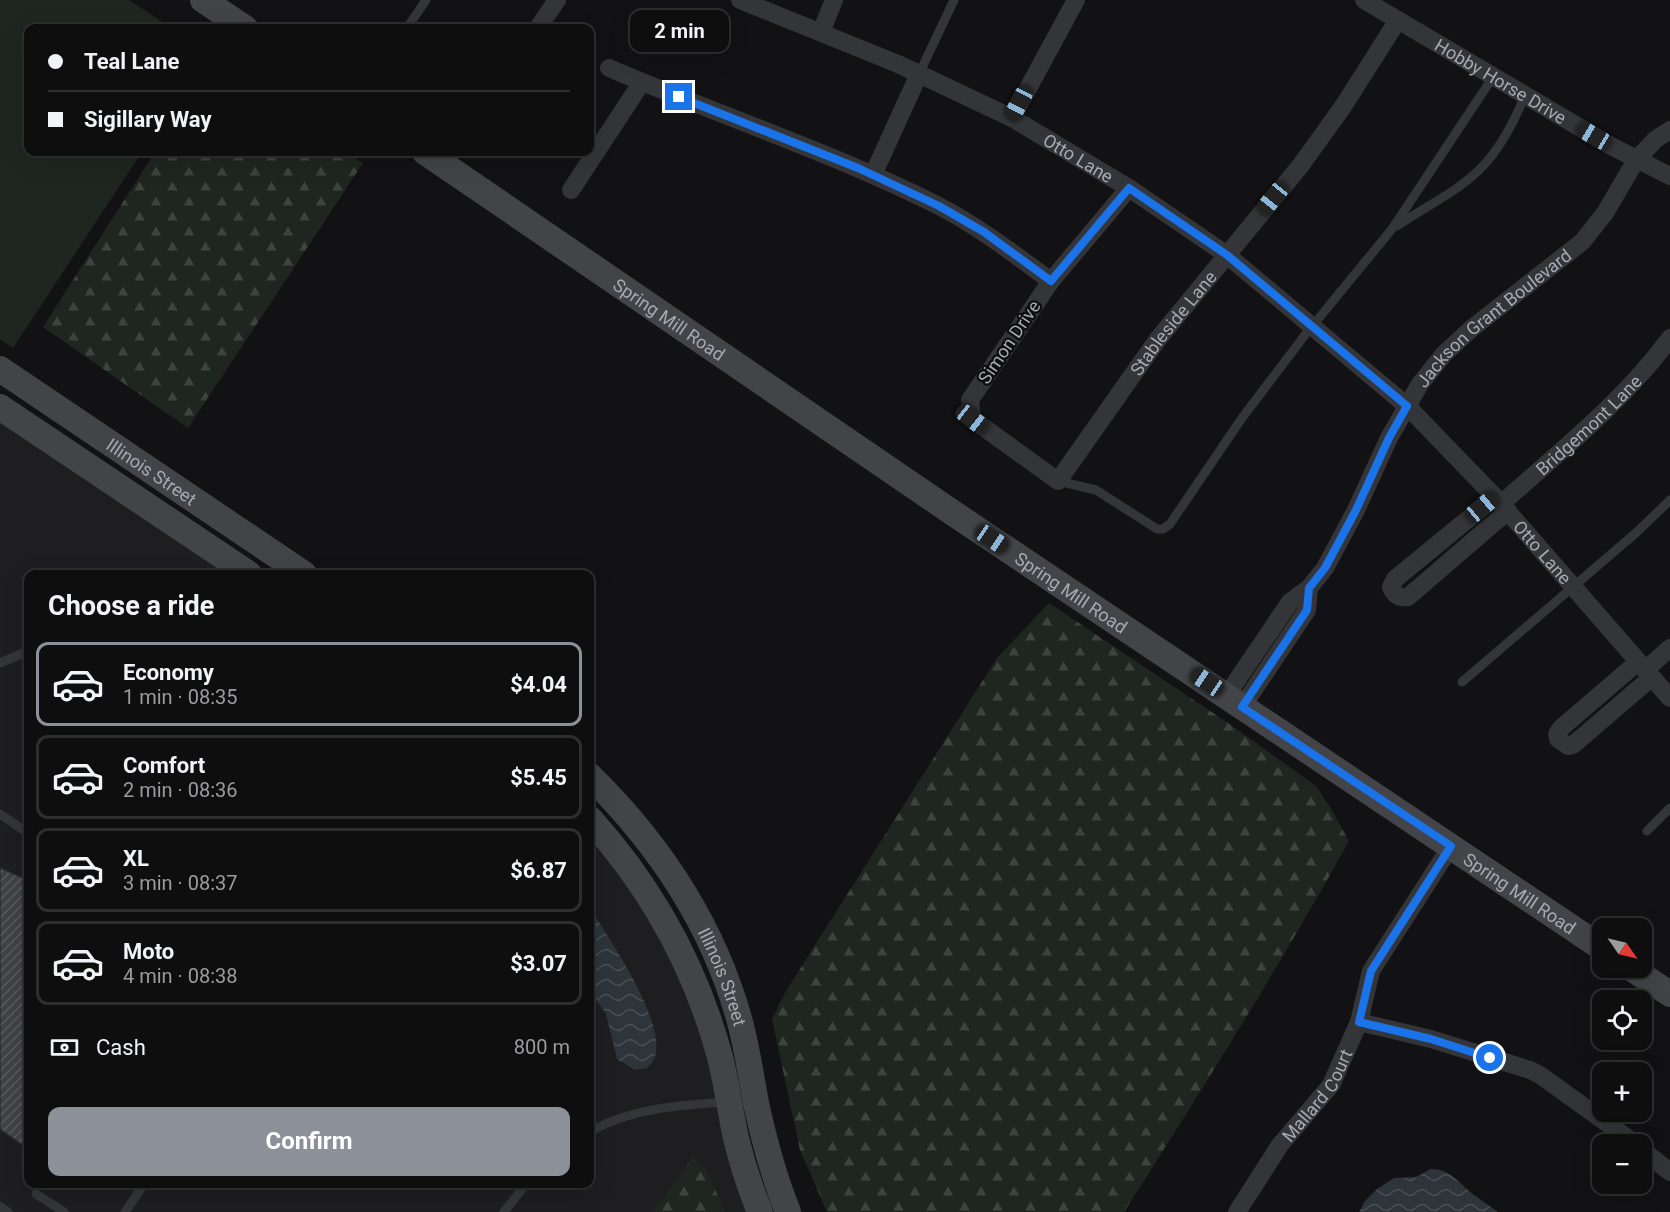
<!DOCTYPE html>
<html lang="en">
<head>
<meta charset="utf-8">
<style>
	:root { --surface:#0e0e0f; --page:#1c1c1d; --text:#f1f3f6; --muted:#9b9c9e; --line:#2e2e2f; --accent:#8c9099 }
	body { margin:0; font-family:Roboto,sans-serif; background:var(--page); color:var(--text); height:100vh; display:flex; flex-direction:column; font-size:22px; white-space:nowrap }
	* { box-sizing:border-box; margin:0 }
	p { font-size:20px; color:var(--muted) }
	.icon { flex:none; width:33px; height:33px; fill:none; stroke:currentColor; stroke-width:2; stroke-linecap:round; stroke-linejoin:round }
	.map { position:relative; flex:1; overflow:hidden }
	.sheet { position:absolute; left:24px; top:570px; width:570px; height:618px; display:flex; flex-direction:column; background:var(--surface); border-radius:12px; box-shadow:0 6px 24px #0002,0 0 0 2px var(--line) }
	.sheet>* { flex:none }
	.guide { position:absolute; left:24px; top:24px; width:570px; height:132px; border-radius:12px; box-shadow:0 6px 24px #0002,0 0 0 2px var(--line); display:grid; align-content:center; height:132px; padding:0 24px; background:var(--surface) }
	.needle { width:39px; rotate:124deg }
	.fabs { position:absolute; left:1592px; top:918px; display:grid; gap:12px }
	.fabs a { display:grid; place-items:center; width:60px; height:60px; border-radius:12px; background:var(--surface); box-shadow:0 6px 24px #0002,0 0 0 2px var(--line); font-size:30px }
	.end { position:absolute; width:27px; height:27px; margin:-14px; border:8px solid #1a73e8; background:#fff; box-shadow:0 0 0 3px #fff }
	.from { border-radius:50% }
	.bubble { position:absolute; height:42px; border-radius:12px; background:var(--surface); box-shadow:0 6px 24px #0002,0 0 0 2px var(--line); font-size:20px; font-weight:700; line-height:42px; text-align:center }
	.car { position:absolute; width:18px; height:36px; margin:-18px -9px; border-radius:8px; box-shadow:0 0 4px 2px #0007; background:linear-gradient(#222 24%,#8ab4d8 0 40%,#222 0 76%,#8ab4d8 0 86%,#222 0) }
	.guide b { display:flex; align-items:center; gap:21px; height:57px; font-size:22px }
	.guide b+b { border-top:2px solid var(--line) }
	.guide i { width:15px; height:15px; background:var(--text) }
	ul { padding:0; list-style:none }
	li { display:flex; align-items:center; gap:18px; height:84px; margin:0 12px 9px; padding:0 12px; border:3px solid var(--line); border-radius:12px }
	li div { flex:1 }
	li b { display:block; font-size:22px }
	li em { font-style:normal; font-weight:700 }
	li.selected { border-color:var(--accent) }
	li>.icon { width:54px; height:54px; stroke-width:1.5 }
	h2 { padding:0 24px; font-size:27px; line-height:72px }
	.pay { display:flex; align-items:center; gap:15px; height:66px; padding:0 24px; font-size:22px }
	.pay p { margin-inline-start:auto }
	.primary-button { display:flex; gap:12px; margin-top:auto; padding:12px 24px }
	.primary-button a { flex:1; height:69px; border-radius:12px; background:var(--accent); color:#fff; font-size:24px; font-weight:700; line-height:69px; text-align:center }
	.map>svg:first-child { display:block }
</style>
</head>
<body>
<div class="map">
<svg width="1670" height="1212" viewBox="0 0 1670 1212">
	<defs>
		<pattern id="forest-firs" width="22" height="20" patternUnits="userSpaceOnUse" patternTransform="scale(1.5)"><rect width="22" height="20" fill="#1f261f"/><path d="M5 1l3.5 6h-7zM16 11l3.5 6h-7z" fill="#3d433d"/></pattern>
		<pattern id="water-waves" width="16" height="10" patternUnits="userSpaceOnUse" patternTransform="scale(1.5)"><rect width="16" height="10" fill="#2d353b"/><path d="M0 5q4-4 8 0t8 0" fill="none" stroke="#485055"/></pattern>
		<pattern id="building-hatch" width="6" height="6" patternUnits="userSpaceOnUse" patternTransform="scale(1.5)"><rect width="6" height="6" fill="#414246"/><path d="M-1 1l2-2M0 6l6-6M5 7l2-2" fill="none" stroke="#595b5e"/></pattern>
	</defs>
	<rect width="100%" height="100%" fill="#121214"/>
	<path fill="#1e1e20" d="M0,422L229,574H28V1184H590V834L629,881L688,987L750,1212H0Z"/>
	<path fill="#1f261f" d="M0,0H129L172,28H28V152H142L13,348L0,339Z"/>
	<path fill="url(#forest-firs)" d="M155,152H346L363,163L188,428L43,327Z
		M1049,603L1231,725L1316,786L1330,807L1349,841C1279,967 1202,1090 1124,1212H827L800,1150L772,1019L786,991L997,658Z
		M693,1156L707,1171L725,1212H652L678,1179Z"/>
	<path fill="url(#water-waves)" d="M590,908C609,939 666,1020 655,1057C654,1060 650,1065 647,1068L635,1070L617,1059L606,1014L590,991Z
		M1430,1169C1451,1168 1459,1184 1474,1195C1482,1201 1490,1206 1498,1212H1359L1365,1201L1377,1189L1394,1178L1417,1177Z"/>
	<path fill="url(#building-hatch)" stroke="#2c2c2f" stroke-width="1.5" d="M0,868L28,880V1149L0,1129Z"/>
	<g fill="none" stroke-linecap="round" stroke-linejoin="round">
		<path stroke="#343538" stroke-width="9" d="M407,28L426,0
			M919,74L954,0
			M1397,226C1423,208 1455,193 1478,171C1500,150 1513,123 1525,96
			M1058,481L1096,490L1157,529H1163L1170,524L1242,418L1305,335L1392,229L1493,77
			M0,663L28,651
			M1462,682L1637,532L1670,500
			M0,814L28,833
			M1647,831L1670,808
			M590,1132C630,1108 681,1105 727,1102
			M36,1194L64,1212
			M0,1206L8,1212
			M125,1212L144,1184
			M504,1212L526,1184"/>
		<g stroke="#343538" stroke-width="18">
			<path id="s1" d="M740,0L898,64L1012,118L1129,188L1227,255L1407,406L1495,497L1670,698"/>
			<path id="s2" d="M1364,0L1611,146L1670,176"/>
			<path d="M538,28L557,0"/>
			<path d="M821,32L834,0"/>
			<path d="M609,68C718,115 831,152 937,205C978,226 1014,254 1051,281"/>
			<path d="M1012,118L1076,0"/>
			<path d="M873,175L919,74"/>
			<path id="s3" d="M1129,188L1051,281L970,400L972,419L1058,481L1158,339L1301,165L1344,105L1398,20"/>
			<path d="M571,190L642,82"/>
			<path d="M1495,497L1395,579L1391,587C1394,595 1399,598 1408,597L1508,511"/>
			<path id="s4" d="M1501,504C1560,451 1623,402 1670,338"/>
			<path d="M1638,662L1561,728L1557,734L1558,739L1568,746L1573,745L1651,678"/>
			<path d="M1645,670L1670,648"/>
			<path id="s5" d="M1227,695L1290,602L1309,588L1325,568L1356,510L1389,438L1420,384L1444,354L1471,329L1582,242L1605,213L1636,160L1656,139L1670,130"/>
			<path d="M1242,707L1307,610L1309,588"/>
			<path d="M1359,1022L1431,1039L1530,1070L1540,1075L1636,1144"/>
			<path d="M1641,1149L1670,1172"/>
			<path id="s6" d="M1237,1212L1280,1145L1331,1085L1359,1022L1371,971L1451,846"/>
		</g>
		<g stroke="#424448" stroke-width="26">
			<path d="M203,0L245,28"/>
			<path id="s7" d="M425,152L953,513L1602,948"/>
			<path id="s8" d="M0,369L304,574"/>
			<path d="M0,407L249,574"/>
			<path id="s9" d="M590,776C659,844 714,927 740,1022C747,1048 751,1076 756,1103C764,1140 774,1177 788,1212"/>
			<path d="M590,819C652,888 696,968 720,1057C727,1084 730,1111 736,1138C742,1163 750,1188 760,1212"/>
			<path d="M1631,968L1670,994"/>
		</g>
	</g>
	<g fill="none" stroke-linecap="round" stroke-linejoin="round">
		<path stroke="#1a73e8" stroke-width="8" d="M679,97L858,168L939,206L984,232L1051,281L1129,188L1227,255L1407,406L1389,438L1356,510L1325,568L1309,588L1307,610L1242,707L1451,846L1371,971L1359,1022L1431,1039L1490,1058"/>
	</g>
	<g text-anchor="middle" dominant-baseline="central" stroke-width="4.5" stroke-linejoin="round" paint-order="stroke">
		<g font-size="18" fill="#a5aab3" stroke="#0d0d0e">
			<text stroke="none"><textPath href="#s2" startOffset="159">Hobby Horse Drive</textPath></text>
			<text stroke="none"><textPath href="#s1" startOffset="374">Otto Lane</textPath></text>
			<text stroke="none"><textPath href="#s7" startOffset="296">Spring Mill Road</textPath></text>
			<text stroke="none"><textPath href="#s5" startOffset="468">Jackson Grant Boulevard</textPath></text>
			<text stroke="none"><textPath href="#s3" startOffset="586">Stableside Lane</textPath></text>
			<text transform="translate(1009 342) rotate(-56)">Simon Drive</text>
			<text stroke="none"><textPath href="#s4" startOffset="118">Bridgemont Lane</textPath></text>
			<text stroke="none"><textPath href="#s8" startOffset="183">Illinois Street</textPath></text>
			<text stroke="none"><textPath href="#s1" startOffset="986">Otto Lane</textPath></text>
			<text stroke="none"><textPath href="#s7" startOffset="782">Spring Mill Road</textPath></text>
			<text stroke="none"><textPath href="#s7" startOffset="1322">Spring Mill Road</textPath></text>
			<text stroke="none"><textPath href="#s9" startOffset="243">Illinois Street</textPath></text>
			<text stroke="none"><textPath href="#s6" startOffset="142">Mallard Court</textPath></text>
		</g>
	</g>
</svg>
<div class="fabs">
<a><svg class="needle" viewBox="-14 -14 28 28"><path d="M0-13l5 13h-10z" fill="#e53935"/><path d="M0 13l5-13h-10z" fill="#9b9c9e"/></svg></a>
<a><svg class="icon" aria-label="locate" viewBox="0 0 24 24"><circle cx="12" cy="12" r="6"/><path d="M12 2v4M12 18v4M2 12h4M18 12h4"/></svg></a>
<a>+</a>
<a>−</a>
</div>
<i class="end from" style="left:1490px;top:1058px"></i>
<i class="end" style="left:679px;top:97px"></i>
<div class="bubble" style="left:630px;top:10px;width:99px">2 min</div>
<i class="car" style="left:1019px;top:103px;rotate:208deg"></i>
<i class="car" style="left:1594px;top:136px;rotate:300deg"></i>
<i class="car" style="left:1273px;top:198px;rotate:219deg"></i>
<i class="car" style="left:972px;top:419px;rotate:128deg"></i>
<i class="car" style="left:1482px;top:507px;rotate:50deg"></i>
<i class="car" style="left:992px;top:539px;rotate:124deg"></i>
<i class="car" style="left:1207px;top:682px;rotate:304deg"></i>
<div class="guide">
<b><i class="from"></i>Teal Lane</b>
<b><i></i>Sigillary Way</b>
</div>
<section class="sheet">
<h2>Choose a ride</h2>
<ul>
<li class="selected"><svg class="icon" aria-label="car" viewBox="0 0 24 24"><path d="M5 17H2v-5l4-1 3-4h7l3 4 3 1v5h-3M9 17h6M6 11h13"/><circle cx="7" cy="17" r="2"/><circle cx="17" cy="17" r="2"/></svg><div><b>Economy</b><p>1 min · 08:35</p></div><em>$4.04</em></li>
<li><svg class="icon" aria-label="car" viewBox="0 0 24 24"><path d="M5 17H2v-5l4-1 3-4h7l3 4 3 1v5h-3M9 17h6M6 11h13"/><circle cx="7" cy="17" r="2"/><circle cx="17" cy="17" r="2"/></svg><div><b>Comfort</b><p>2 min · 08:36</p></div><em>$5.45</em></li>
<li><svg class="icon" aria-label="car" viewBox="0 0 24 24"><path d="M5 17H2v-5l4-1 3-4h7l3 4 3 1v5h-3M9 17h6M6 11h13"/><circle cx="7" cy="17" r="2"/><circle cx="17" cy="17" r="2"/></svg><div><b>XL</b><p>3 min · 08:37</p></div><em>$6.87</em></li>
<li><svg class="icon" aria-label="car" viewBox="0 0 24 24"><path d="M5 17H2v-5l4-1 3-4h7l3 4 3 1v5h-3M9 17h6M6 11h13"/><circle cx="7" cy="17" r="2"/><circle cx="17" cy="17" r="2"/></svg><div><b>Moto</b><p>4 min · 08:38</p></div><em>$3.07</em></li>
</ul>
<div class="pay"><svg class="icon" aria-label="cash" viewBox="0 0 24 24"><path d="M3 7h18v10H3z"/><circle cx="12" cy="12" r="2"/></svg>Cash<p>800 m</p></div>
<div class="primary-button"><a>Confirm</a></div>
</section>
</div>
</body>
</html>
